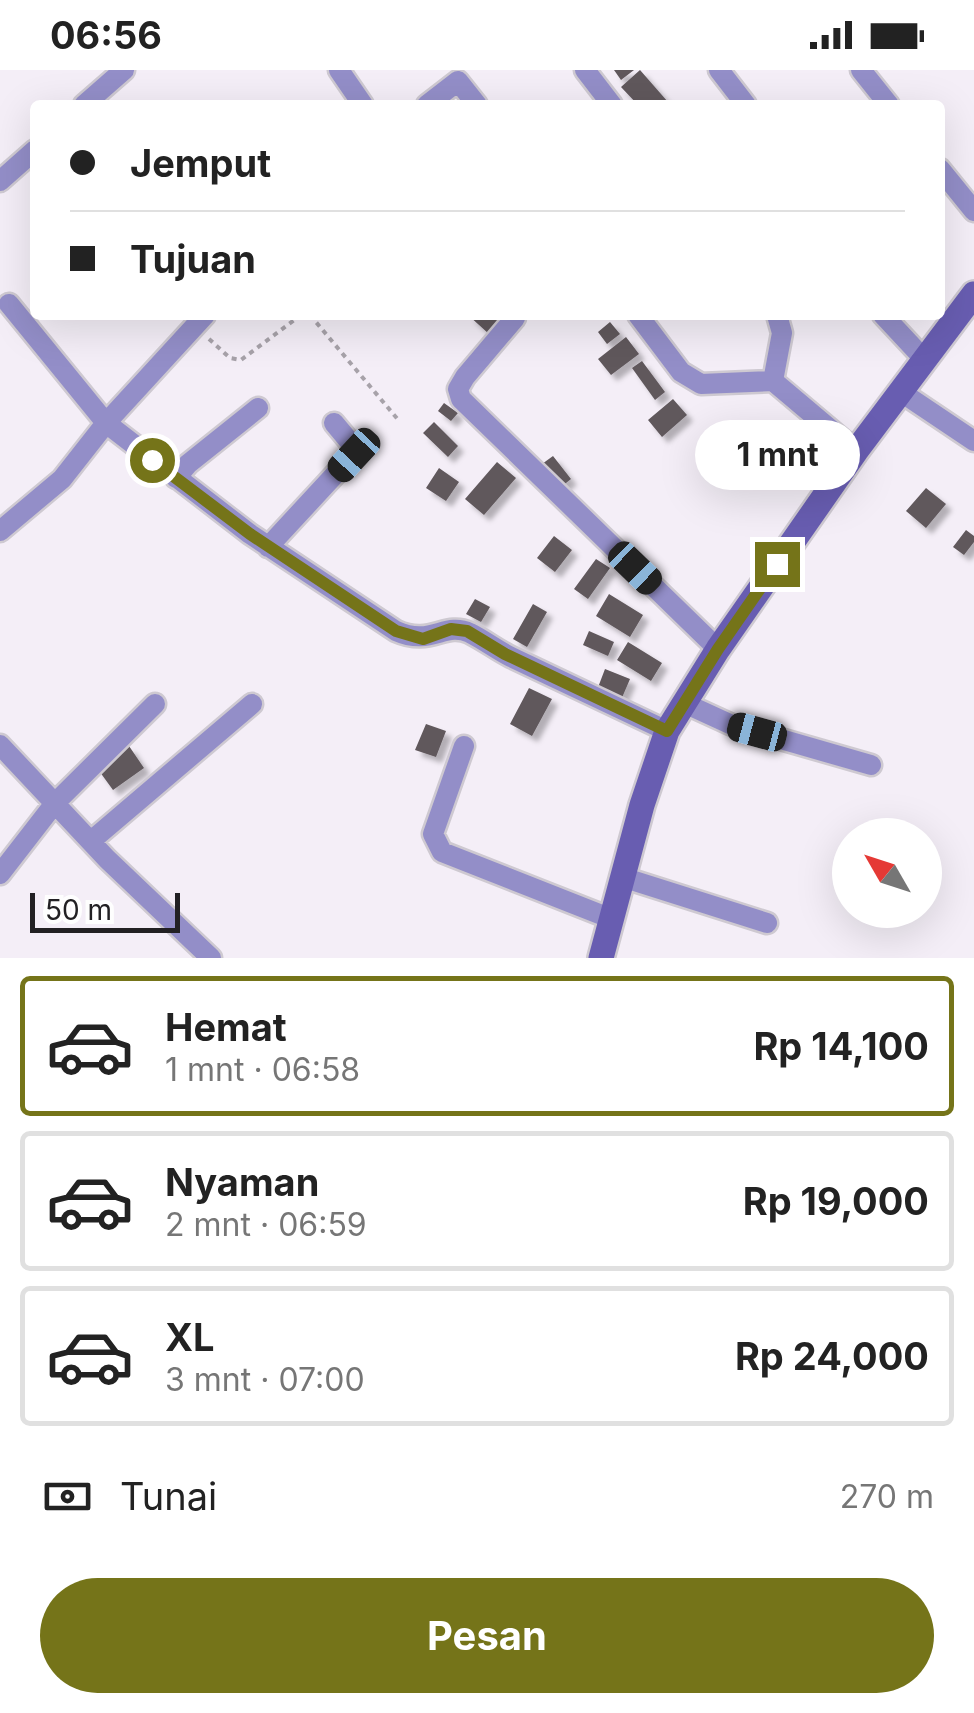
<!DOCTYPE html>
<html lang="id">
<head>
<meta charset="utf-8">
<style>
	:root { --surface:#fff; --page:#f2f2f2; --text:#222; --muted:#767676; --line:#e0e0e0; --accent:#757419 }
	body { margin:0; font-family:Inter,sans-serif; background:var(--page); color:var(--text); height:100vh; display:flex; flex-direction:column; font-size:38px; white-space:nowrap }
	* { box-sizing:border-box; margin:0 }
	p { font-size:32px; color:var(--muted) }
	.icon { flex:none; width:55px; height:55px; fill:none; stroke:currentColor; stroke-width:2; stroke-linecap:round; stroke-linejoin:round }
	.map { position:relative; height:888px; overflow:hidden }
	.side { display:flex; flex-direction:column; background:var(--surface); flex:1 }
	.side>* { flex:none }
	.guide { position:absolute; left:30px; top:30px; width:915px; height:220px; border-radius:10px; box-shadow:0 10px 40px #0002; display:grid; align-content:center; height:220px; padding:0 40px; background:var(--surface) }
	.needle { width:65px; rotate:309deg }
	.controls { position:absolute; left:832px; top:748px; display:grid; gap:20px }
	.controls a { display:grid; place-items:center; width:110px; height:110px; border-radius:50%; background:var(--surface); box-shadow:0 10px 40px #0002; font-size:50px }
	.scale { position:absolute; left:30px; bottom:25px; width:150px; box-sizing:border-box; padding-left:10px; border:5px solid #222023; border-top:0; font-size:28px; line-height:35px; white-space:nowrap; color:#222023; -webkit-text-stroke:8px #fefefe; paint-order:stroke }
	.end { position:absolute; width:45px; height:45px; margin:-22px; border:12px solid #757419; background:#fff; box-shadow:0 0 0 5px #fff }
	.from { border-radius:50% }
	.bubble { position:absolute; height:70px; border-radius:35px; background:var(--surface); box-shadow:0 10px 40px #0002; font-size:32px; font-weight:700; line-height:70px; text-align:center }
	.car { position:absolute; width:30px; height:60px; margin:-30px -15px; border-radius:12px; box-shadow:0 0 8px 2px #0007; background:linear-gradient(#222 24%,#8ab4d8 0 40%,#222 0 76%,#8ab4d8 0 86%,#222 0) }
	.guide b { display:flex; align-items:center; gap:35px; height:95px; font-size:38px }
	.guide b+b { border-top:2px solid var(--line) }
	.guide i { width:25px; height:25px; background:var(--text) }
	ul { padding:18px 0 0; list-style:none }
	li { display:flex; align-items:center; gap:30px; height:140px; margin:0 20px 15px; padding:0 20px; border:5px solid var(--line); border-radius:10px }
	li div { flex:1 }
	li b { display:block; font-size:38px }
	li em { font-style:normal; font-weight:700 }
	li.selected { border-color:var(--accent) }
	li>.icon { width:90px; height:90px; stroke-width:1.5 }
	.pay { display:flex; align-items:center; gap:25px; height:110px; padding:0 40px; font-size:38px }
	.pay p { margin-inline-start:auto }
	.action { display:flex; gap:20px; margin-top:auto; padding:20px 40px }
	.action a { flex:1; height:115px; border-radius:60px; background:var(--accent); color:#fff; font-size:40px; font-weight:700; line-height:115px; text-align:center }
	.status { display:flex; justify-content:space-between; align-items:center; height:70px; padding:0 50px; background:var(--surface); direction:ltr }
	.status svg { height:28px; fill:currentColor }
	.map>svg:first-child { display:block }
</style>
</head>
<body>
<div class="status"><b>06:56</b><svg viewBox="0 0 49 12"><path d="M0 12V9h3v3zM5 12V6h3v6zM10 12V3h3v9zM15 12V0h3v12zM26 1h20v11H26zM47 4h2v5h-2z"/></svg></div>
<div class="map">
<svg width="974" height="888" viewBox="0 0 974 888">
	<defs>
		<filter id="shadow"><feDropShadow dx="6" dy="6" stdDeviation="2.5" flood-color="#0004"/></filter>
	</defs>
	<rect width="100%" height="100%" fill="#f4eef7"/>
	<path fill="#60585c" filter="url(#shadow)" d="M614,0H634L621,10Z
		M640,0L668,32L665,35H638L621,17Z
		M468,245H506L489,264Z
		M610,252L620,264L607,274L598,262Z
		M626,267L639,284L611,305L598,289Z
		M642,291L665,322L655,330L632,298Z
		M673,329L687,345L662,367L648,350Z
		M444,333L458,343L451,351L438,341Z
		M434,352L458,376L448,387L423,363Z
		M553,386L571,409L561,417L542,394Z
		M497,392L516,408L484,445L465,429Z
		M439,398L459,412L446,431L426,418Z
		M926,418L946,434L926,458L906,441Z
		M966,460L974,466V472L964,485L953,477Z
		M554,466L572,480L555,502L537,488Z
		M596,489L610,498L588,529L574,519Z
		M609,524L643,545L630,567L596,546Z
		M475,529L490,537L481,552L466,544Z
		M533,534L547,542L527,577L513,569Z
		M589,561L614,572L608,586L583,575Z
		M628,572L662,593L651,611L617,590Z
		M605,599L630,609L621,630L597,620Z
		M529,618L552,629L532,666L510,654Z
		M426,654L446,661L436,687L415,680Z
		M129,676L144,698L113,720L97,698Z"/>
	<g fill="none" stroke-linecap="round" stroke-linejoin="round">
		<g stroke="#cec9d1" stroke-width="25">
			<path id="street" d="M339,0L363,35
				M585,0L612,35
				M719,0L746,35
				M861,0L889,35
				M84,35L124,0
				M427,35L458,11L477,35
				M940,99L974,141
				M0,111L35,80
				M9,234L106,353L250,464L396,561C432,577 444,551 470,563C484,570 497,580 511,587C563,612 615,636 667,661
				M638,245L681,302L701,314L773,311L856,381
				M883,245L924,289
				M515,248L465,307L458,319L461,329L718,579
				M773,311L782,263L777,245
				M901,322L974,371
				M176,408L188,394L258,338
				M0,461L62,409L106,353L205,245
				M268,477L353,385L354,377L334,353
				M684,633L732,655L871,695
				M0,675L107,789L211,888
				M464,676L433,764L442,782L612,849
				M91,771L252,634
				M0,804L55,733L155,634
				M625,808L767,853"/>
		</g>
		<g stroke="#cec9d1" stroke-width="30">
			<path id="secondary" d="M601,888L642,735L667,661L718,579L856,381L974,224"/>
		</g>
		<path stroke="#a7a2a9" stroke-width="4" stroke-dasharray="5 5" stroke-linecap="butt" d="M310,245L400,352
			M209,269L230,288L241,290L301,245"/>
		<use href="#street" stroke="#938ec8" stroke-width="20"/>
		<use href="#secondary" stroke="#685db1" stroke-width="25"/>
	</g>
	<g fill="none" stroke-linecap="round" stroke-linejoin="round">
		<path stroke="#757419" stroke-width="12" d="M152,390L250,464L396,561L423,569L451,559L467,561L505,584L667,661L718,579L777,494"/>
	</g>
</svg>
<div class="controls">
<a><svg class="needle" viewBox="-14 -14 28 28"><path d="M0-13l5 13h-10z" fill="#e53935"/><path d="M0 13l5-13h-10z" fill="#767676"/></svg></a>
</div>
<div class="scale">50 m</div>
<i class="end from" style="left:152px;top:390px"></i>
<i class="end" style="left:777px;top:494px"></i>
<div class="bubble" style="left:695px;top:350px;width:165px">1 mnt</div>
<i class="car" style="left:354px;top:385px;rotate:223deg"></i>
<i class="car" style="left:635px;top:498px;rotate:134deg"></i>
<i class="car" style="left:757px;top:662px;rotate:285deg"></i>
<div class="guide">
<b><i class="from"></i>Jemput</b>
<b><i></i>Tujuan</b>
</div>
</div>
<section class="side">
<ul>
<li class="selected"><svg class="icon" aria-label="car" viewBox="0 0 24 24"><path d="M5 17H2v-5l4-1 3-4h7l3 4 3 1v5h-3M9 17h6M6 11h13"/><circle cx="7" cy="17" r="2"/><circle cx="17" cy="17" r="2"/></svg><div><b>Hemat</b><p>1 mnt · 06:58</p></div><em>Rp 14,100</em></li>
<li><svg class="icon" aria-label="car" viewBox="0 0 24 24"><path d="M5 17H2v-5l4-1 3-4h7l3 4 3 1v5h-3M9 17h6M6 11h13"/><circle cx="7" cy="17" r="2"/><circle cx="17" cy="17" r="2"/></svg><div><b>Nyaman</b><p>2 mnt · 06:59</p></div><em>Rp 19,000</em></li>
<li><svg class="icon" aria-label="car" viewBox="0 0 24 24"><path d="M5 17H2v-5l4-1 3-4h7l3 4 3 1v5h-3M9 17h6M6 11h13"/><circle cx="7" cy="17" r="2"/><circle cx="17" cy="17" r="2"/></svg><div><b>XL</b><p>3 mnt · 07:00</p></div><em>Rp 24,000</em></li>
</ul>
<div class="pay"><svg class="icon" aria-label="cash" viewBox="0 0 24 24"><path d="M3 7h18v10H3z"/><circle cx="12" cy="12" r="2"/></svg>Tunai<p>270 m</p></div>
<div class="action"><a>Pesan</a></div>
</section>
</body>
</html>
